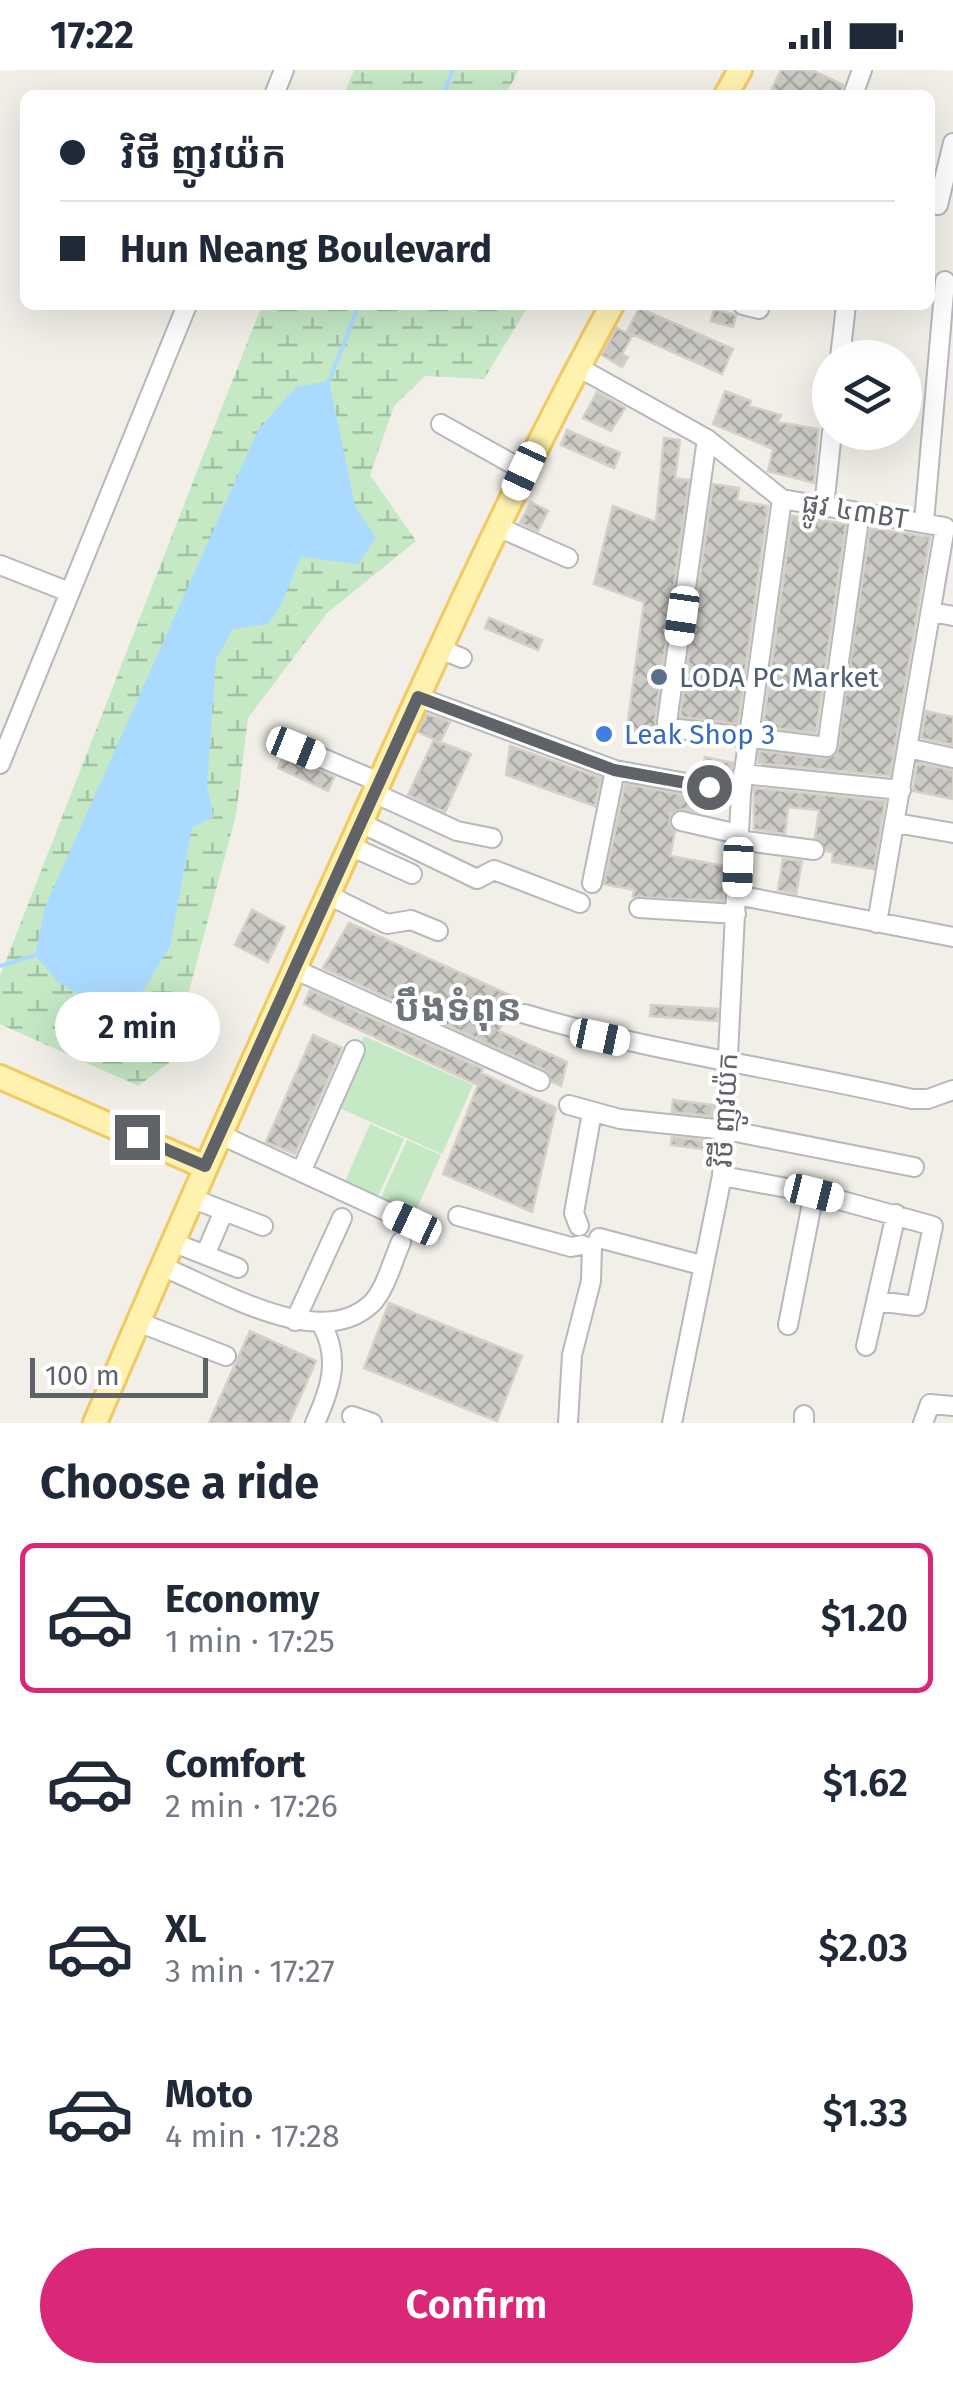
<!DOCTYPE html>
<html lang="en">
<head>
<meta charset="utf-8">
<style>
	:root { --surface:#fff; --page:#f6f6f7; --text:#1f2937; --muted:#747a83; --line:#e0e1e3; --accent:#db2777 }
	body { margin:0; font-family:"Fira Sans","Noto Sans Khmer",sans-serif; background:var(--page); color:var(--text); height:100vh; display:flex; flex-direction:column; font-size:38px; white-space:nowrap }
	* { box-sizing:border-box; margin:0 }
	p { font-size:32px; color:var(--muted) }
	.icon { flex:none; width:55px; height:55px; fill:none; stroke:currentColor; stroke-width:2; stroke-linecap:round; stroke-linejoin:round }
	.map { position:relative; height:1353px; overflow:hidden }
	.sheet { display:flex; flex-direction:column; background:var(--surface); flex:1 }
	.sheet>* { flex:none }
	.guide { position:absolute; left:20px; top:20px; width:915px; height:220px; border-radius:15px; box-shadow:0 10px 40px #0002; display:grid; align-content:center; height:220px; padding:0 40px; background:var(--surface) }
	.buttons { position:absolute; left:812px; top:270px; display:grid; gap:20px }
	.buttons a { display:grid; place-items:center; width:110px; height:110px; border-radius:50%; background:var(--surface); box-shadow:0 10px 40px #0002; font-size:50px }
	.scale { position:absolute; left:30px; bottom:25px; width:178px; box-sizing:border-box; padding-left:10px; border:5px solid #5f6368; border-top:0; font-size:28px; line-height:35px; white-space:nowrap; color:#5f6368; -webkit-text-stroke:8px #fff; paint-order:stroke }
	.end { position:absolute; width:45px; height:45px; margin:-22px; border:12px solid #5f6368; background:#fff; box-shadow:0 0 0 5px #fff }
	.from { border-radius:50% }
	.bubble { position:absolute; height:70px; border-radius:35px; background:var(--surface); box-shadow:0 10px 40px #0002; font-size:32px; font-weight:600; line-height:70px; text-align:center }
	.car { position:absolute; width:30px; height:60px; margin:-30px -15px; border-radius:12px; box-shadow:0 0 8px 2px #0007; background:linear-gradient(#fff 24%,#345 0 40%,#fff 0 76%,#345 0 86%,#fff 0) }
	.guide b { display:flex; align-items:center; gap:35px; height:95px; font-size:38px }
	.guide b+b { border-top:2px solid var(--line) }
	.guide i { width:25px; height:25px; background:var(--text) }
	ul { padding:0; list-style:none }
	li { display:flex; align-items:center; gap:30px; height:150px; margin:0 20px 15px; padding:0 20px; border:5px solid transparent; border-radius:15px }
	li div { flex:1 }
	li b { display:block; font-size:38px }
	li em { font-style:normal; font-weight:600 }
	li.on { border-color:var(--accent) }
	li>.icon { width:90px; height:90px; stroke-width:1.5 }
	h2 { padding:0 40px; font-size:45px; line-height:120px }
	.primary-button { display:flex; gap:20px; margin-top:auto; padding:20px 40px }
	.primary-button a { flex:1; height:115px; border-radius:60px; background:var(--accent); color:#fff; font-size:40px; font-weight:600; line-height:115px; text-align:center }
	.status { display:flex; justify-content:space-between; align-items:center; height:70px; padding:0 50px; background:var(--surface); direction:ltr }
	.status svg { height:28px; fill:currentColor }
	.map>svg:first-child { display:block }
</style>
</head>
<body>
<div class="status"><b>17:22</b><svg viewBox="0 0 49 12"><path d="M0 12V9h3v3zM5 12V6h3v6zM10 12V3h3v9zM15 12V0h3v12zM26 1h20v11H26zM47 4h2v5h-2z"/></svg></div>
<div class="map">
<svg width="953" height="1353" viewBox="0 0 953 1353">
	<defs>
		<pattern id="wetland-marsh" width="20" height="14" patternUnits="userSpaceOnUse" patternTransform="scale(2.5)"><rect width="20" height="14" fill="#c5e8c5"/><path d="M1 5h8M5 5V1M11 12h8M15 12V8" fill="none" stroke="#a3c0a4"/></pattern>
		<pattern id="building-cross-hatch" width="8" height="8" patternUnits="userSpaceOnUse" patternTransform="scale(2.5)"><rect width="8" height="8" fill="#cccac5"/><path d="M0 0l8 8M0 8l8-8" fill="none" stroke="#a9a8a4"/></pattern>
	</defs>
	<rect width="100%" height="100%" fill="#f1efe8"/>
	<path fill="url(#wetland-marsh)" d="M354,0H519L505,25H344Z
		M262,235H529L484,309L425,306L394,336L370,405L416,471L327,543L248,648L236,745L170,992L138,1016L0,954V906Z"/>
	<path fill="#c5e8c5" d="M364,966L473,1015L442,1084L333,1035Z
		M370,1054L404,1069L375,1133L342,1118Z
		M407,1070L441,1085L412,1149L378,1134Z"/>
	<path fill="#aadaff" d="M329,311L355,436L376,468L358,494L302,487C289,510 285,535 267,554L233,559L216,589L207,716L214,747L192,757L170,876L124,953L57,911L35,885L45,837L258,360L296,317Z"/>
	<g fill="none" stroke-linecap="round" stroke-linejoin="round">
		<path stroke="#aadaff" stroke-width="4" d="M443,25L453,0
			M329,311L359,235
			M0,896L35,885"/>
	</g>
	<path fill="url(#building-cross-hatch)" stroke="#d6d1c6" stroke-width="2.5" d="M781,0H812L843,15L841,25H769Z
		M639,238L733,279L722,304L627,262Z
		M714,239L736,245L733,257L711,251Z
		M617,258L632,266L622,284L628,287L622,297L602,285Z
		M725,321L751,331L749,336L781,345L778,352L818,359L814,413L768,401L773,379L713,354Z
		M597,322L625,338L611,361L583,348Z
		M567,360L620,383L614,398L561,375Z
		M664,368L680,370L675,408L689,410L655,650L658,664L627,659L644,532L594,514L613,436L656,452Z
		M713,414L739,418L737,431L768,436L738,654L680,647Z
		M531,432L548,441L538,461L520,453Z
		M792,446L846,454L816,663L763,657Z
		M870,458L930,467L890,706L758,693L759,681L826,689L837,684Z
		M489,548L542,570L538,580L485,558Z
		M926,641L953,647V675L921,668Z
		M427,644L450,652L440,672L418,662Z
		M434,670L471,684L445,742L408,725Z
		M510,676L601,708L595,736L506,705Z
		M285,682L334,707L328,721L278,698Z
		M705,687L733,693L730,708L702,703Z
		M917,693L953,700V729L913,721Z
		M625,714L702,728L699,742L683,739L671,743L669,754L675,762L670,786L725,796L723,831L633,827L634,820L604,814Z
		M754,718L885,731L874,799L832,792L833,782L826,781L815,768L819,740L788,737L785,764L754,759Z
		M783,789L802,791L796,824L778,820Z
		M252,840L285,857L268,892L235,875Z
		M349,853L514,927L499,961L567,992L561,1016L552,1012L545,1000L323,898Z
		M310,920L483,999L481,1003L556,1038L532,1142L443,1104L478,1015L304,934Z
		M651,935L718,939L717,951L650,946Z
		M313,965L342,978L295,1084L266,1072Z
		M673,1030L713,1035L712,1046L672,1042Z
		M672,1067L711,1071V1080L671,1075Z
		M389,1233L522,1286L497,1351L364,1298Z
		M250,1261L316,1291L289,1353H209Z"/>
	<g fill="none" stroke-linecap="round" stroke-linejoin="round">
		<g stroke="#b5b8bc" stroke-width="22">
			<path id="minor" d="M274,25L284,0
				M853,25L862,0
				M938,135L953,73
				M743,235L759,239
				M840,288L846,235
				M578,297L707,369L782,429L945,457L877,853
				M441,354L525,401
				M707,369L667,652L671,658L827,677L860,442
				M824,437L832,362
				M924,452L945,211
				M498,457L568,488
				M0,495L69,522
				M932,542L953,546
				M440,579L462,588
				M418,627L615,700L741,723
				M296,677L379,712
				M908,678L953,688
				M0,694L187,235
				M743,704L901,720
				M374,723L457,761L492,768
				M681,751L738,764
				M361,753L477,809L494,800L580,833
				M896,753L953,763
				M738,770L814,780
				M350,776L412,804
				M592,813L615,700
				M328,825L387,854L411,850L438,861
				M737,825L953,867
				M639,838L736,844
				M294,899L540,1011
				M525,944C651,982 783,999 912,1029H928L953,1020
				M569,1035L620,1049L726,1060L914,1097
				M219,1064L412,1153
				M301,1102L355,980
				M722,1106L814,1123L933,1156L916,1236L876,1231
				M191,1128L263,1156
				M458,1146L571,1177L582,1175
				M579,1156L574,1143L591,1048
				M599,1168L701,1195
				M172,1172L238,1198
				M205,1185L224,1141
				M161,1196C216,1218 319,1283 371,1234C385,1221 393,1190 401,1172
				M295,1251L342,1148
				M138,1252L226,1286
				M788,1255L814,1123
				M866,1276L896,1144
				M352,1346L372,1353
				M315,1353C330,1320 341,1289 322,1255
				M568,1353L572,1285L591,1211L592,1176
				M672,1353L722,1106L741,723L782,429
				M804,1353V1345
				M923,1353L930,1334L953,1336"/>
		</g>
		<g stroke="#f2c960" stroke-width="28">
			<path id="major" d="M726,25L740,0
				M0,1007L205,1097
				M95,1353C177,1160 262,970 349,779C432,595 515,411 612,235"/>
		</g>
		<use href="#minor" stroke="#fff" stroke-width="18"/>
		<use href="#major" stroke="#fff2af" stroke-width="22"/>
	</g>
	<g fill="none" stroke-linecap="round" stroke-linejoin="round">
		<path stroke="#5f6368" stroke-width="12" d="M137,1067L205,1096L418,627L614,700L709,717"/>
	</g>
	<circle fill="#5c6f8a" stroke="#fff" stroke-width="4" cx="659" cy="607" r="10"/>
	<circle fill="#3f7fe0" stroke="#fff" stroke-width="4" cx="604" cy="664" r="10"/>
	<g text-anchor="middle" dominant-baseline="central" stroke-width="8" stroke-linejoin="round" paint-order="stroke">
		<g font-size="28" fill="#5f6368" stroke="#fff">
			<text transform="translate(855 441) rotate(9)">ផ្លូវ ៤៣BT</text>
			<text transform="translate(725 1040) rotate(-87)">វិថី ញូវយ៉ក</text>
		</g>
		<g font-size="28" fill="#4e5e75" stroke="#fff" text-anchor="start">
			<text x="679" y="607">LODA PC Market</text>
		</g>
		<g font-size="28" fill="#366cbe" stroke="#fff" text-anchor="start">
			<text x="624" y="664">Leak Shop 3</text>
		</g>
		<g font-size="38" font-weight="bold" fill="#70757a" stroke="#fff">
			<text x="458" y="938">បឹងទំពុន</text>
		</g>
	</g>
</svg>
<div class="buttons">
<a><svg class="icon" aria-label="layers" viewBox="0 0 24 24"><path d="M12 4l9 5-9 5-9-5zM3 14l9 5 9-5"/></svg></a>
</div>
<div class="scale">100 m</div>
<i class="end from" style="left:709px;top:717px"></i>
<i class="end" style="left:137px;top:1067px"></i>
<div class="bubble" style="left:55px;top:922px;width:165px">2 min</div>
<i class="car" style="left:524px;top:401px;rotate:205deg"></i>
<i class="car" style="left:682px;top:546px;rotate:188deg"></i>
<i class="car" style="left:296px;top:678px;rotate:112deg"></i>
<i class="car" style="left:738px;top:797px;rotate:182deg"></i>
<i class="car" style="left:600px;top:967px;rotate:102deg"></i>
<i class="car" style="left:814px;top:1123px;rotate:104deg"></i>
<i class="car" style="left:412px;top:1153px;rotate:295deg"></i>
<div class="guide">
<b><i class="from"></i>វិថី ញូវយ៉ក</b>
<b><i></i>Hun Neang Boulevard</b>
</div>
</div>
<section class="sheet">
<h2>Choose a ride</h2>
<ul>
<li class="on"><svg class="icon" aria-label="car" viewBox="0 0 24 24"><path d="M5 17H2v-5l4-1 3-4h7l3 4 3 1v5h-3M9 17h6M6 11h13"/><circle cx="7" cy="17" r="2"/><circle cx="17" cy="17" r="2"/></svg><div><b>Economy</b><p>1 min · 17:25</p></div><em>$1.20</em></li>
<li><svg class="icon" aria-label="car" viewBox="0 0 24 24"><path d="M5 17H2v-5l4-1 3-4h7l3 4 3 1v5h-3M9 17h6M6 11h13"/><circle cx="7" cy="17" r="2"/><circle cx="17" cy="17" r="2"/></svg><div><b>Comfort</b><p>2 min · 17:26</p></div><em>$1.62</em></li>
<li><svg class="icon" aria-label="car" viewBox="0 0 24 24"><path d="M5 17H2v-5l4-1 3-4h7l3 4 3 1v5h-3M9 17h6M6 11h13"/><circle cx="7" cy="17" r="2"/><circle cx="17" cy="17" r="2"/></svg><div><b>XL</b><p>3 min · 17:27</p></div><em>$2.03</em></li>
<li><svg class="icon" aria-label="car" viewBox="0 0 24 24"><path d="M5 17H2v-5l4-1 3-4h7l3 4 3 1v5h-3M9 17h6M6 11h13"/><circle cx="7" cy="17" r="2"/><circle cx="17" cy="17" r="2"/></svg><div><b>Moto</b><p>4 min · 17:28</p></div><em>$1.33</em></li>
</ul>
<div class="primary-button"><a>Confirm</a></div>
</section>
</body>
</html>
